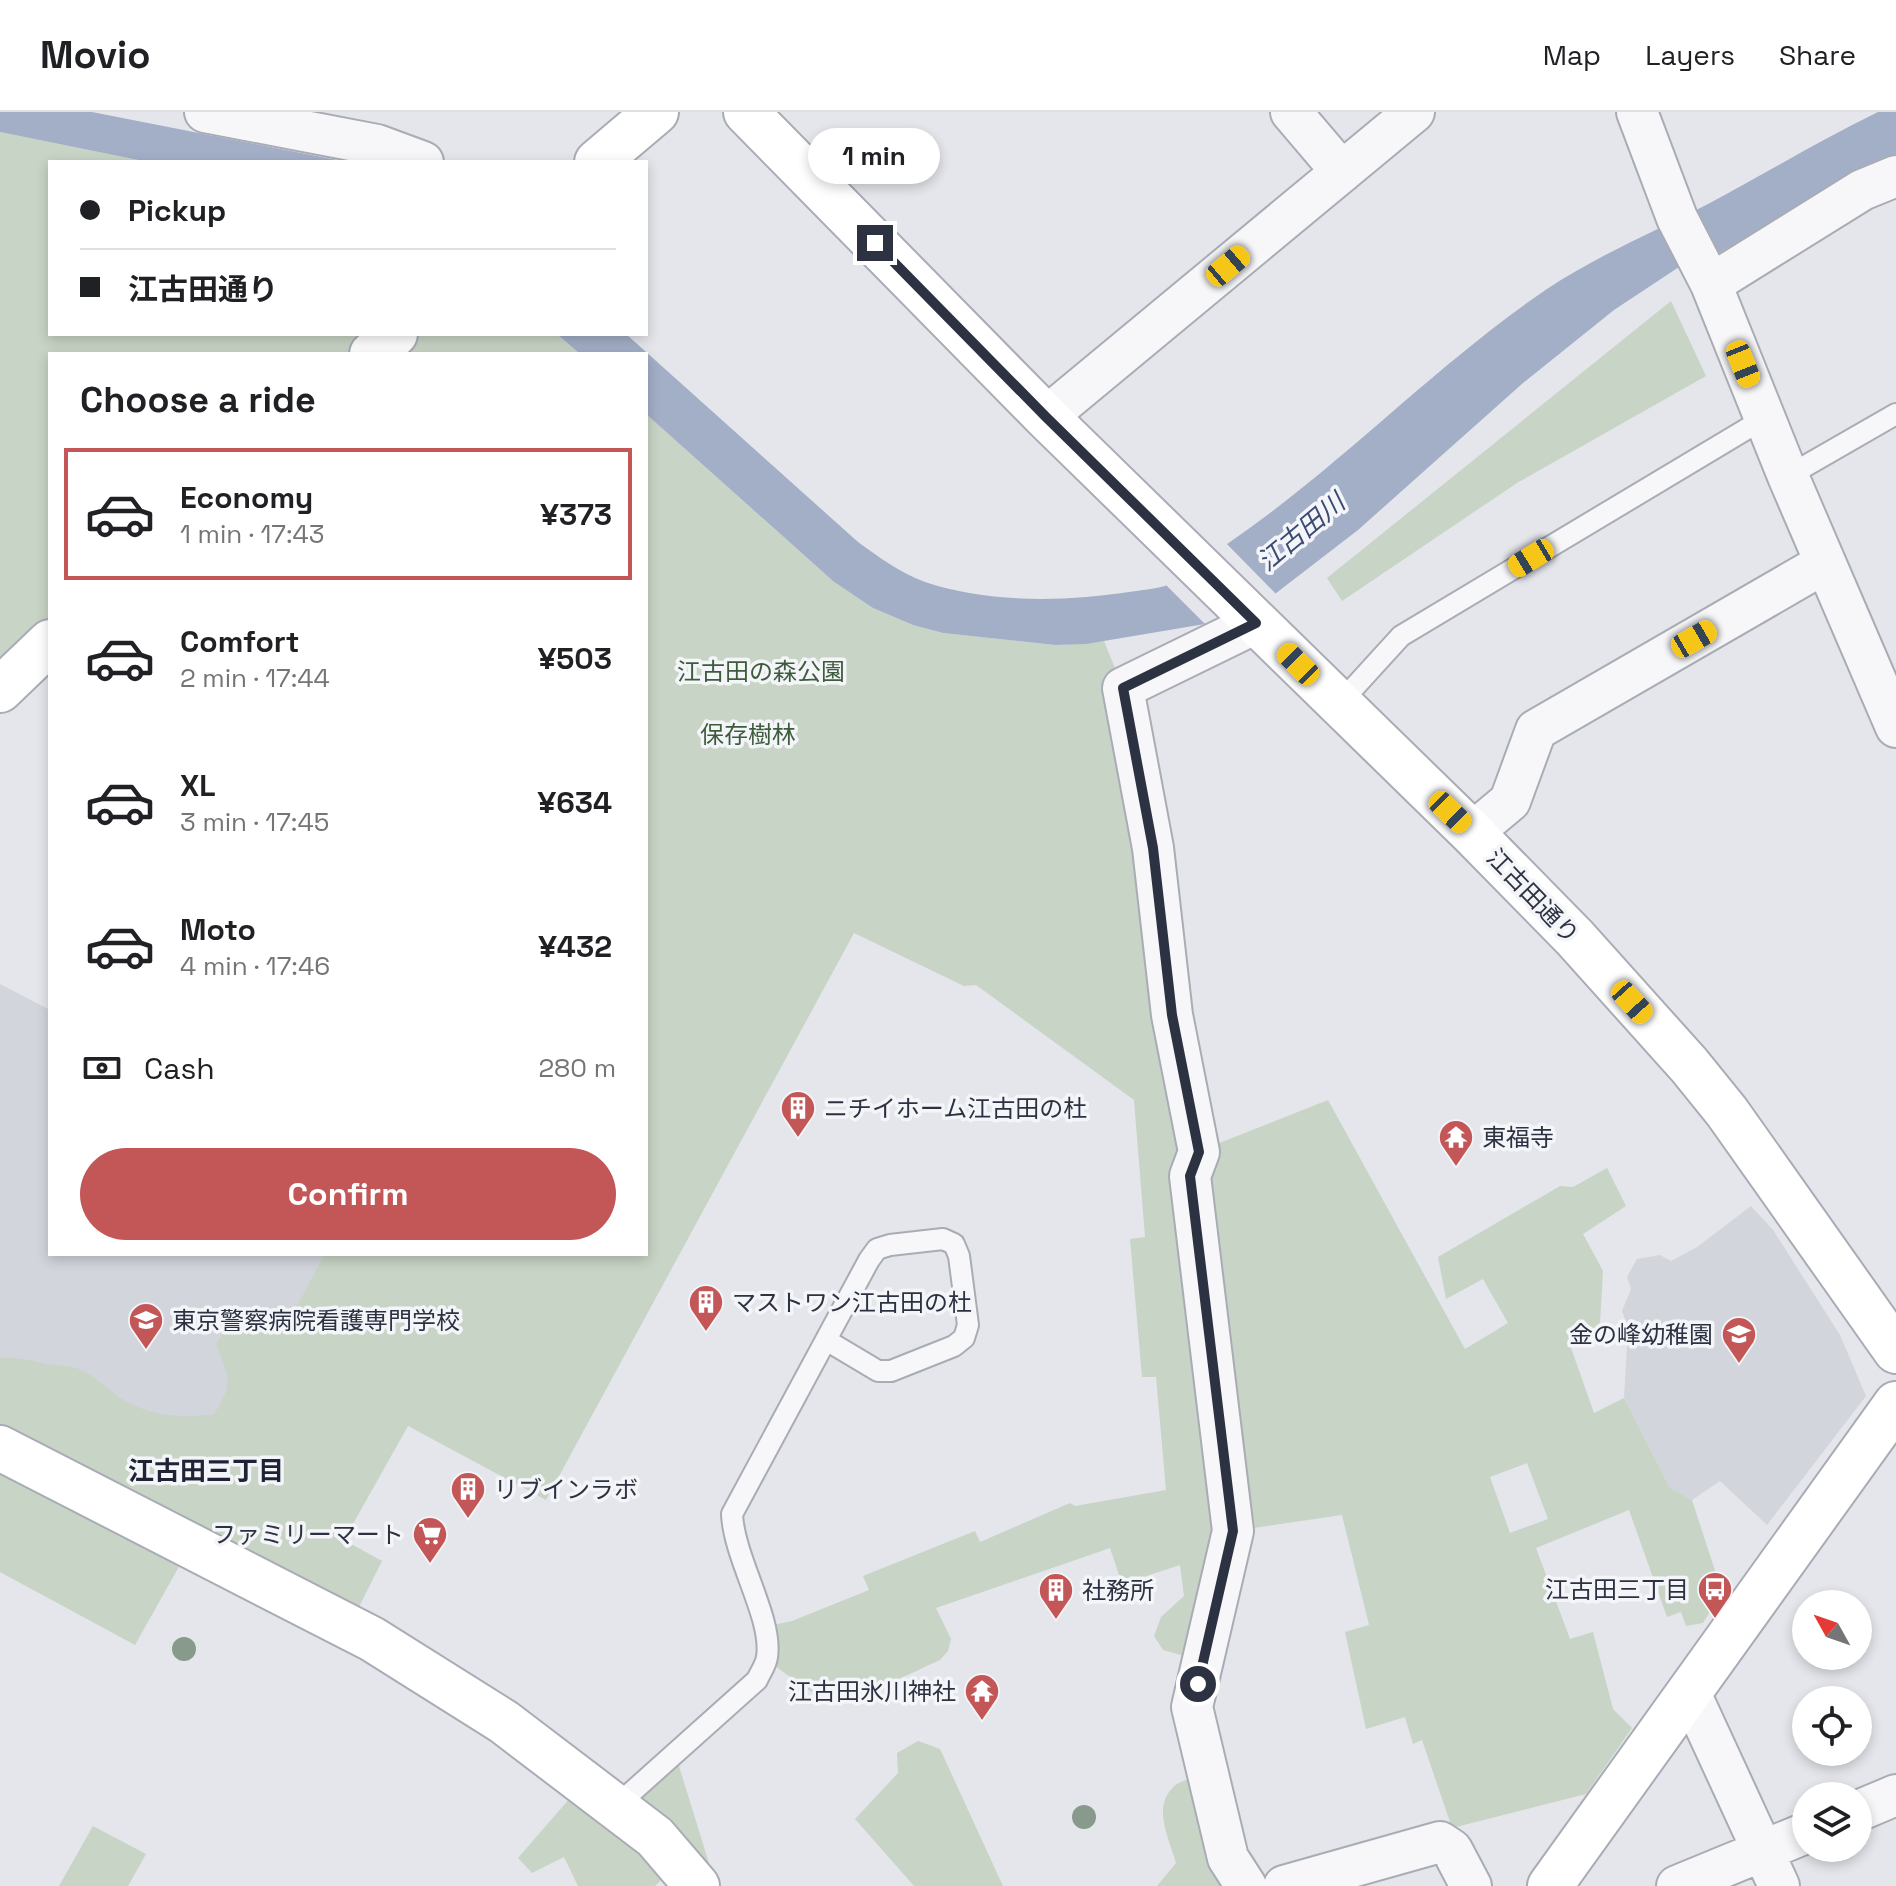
<!DOCTYPE html>
<html lang="en">
<head>
<meta charset="utf-8">
<style>
	:root { --surface:#fff; --page:#f6f6f6; --text:#202124; --muted:#757577; --line:#e0e0e0; --accent:#c35657 }
	body { margin:0; font-family:"Space Grotesk","Noto Sans JP",sans-serif; background:var(--page); color:var(--text); height:100vh; display:flex; flex-direction:column; font-size:30px; white-space:nowrap }
	* { box-sizing:border-box; margin:0 }
	p { font-size:26px; color:var(--muted) }
	.icon { flex:none; width:44px; height:44px; fill:none; stroke:currentColor; stroke-width:2; stroke-linecap:round; stroke-linejoin:round }
	.map { position:relative; flex:1; overflow:hidden }
	.drawer { position:absolute; left:48px; top:240px; width:600px; height:904px; display:flex; flex-direction:column; background:var(--surface); border-radius:0px; box-shadow:0 4px 12px #0003 }
	.drawer>* { flex:none }
	.top-card { position:absolute; left:48px; top:48px; width:600px; height:176px; border-radius:0px; box-shadow:0 4px 12px #0003; display:grid; align-content:center; height:176px; padding:0 32px; background:var(--surface) }
	.needle { width:52px; rotate:310deg }
	.fabs { position:absolute; left:1792px; top:1478px; display:grid; gap:16px }
	.fabs a { display:grid; place-items:center; width:80px; height:80px; border-radius:50%; background:var(--surface); box-shadow:0 4px 12px #0003; font-size:40px }
	.end { position:absolute; width:36px; height:36px; margin:-18px; border:10px solid #2d3242; background:#fff; box-shadow:0 0 0 4px #fff }
	.from { border-radius:50% }
	.bubble { position:absolute; height:56px; border-radius:28px; background:var(--surface); box-shadow:0 4px 12px #0003; font-size:26px; font-weight:700; line-height:56px; text-align:center }
	.car { position:absolute; width:24px; height:48px; margin:-24px -12px; border-radius:10px; box-shadow:0 0 6px 2px #0007; background:linear-gradient(#f5c518 24%,#345 0 40%,#f5c518 0 76%,#345 0 86%,#f5c518 0) }
	.top-card b { display:flex; align-items:center; gap:28px; height:76px; font-size:30px }
	.top-card b+b { border-top:2px solid var(--line) }
	.top-card i { width:20px; height:20px; background:var(--text) }
	ul { padding:0; list-style:none }
	li { display:flex; align-items:center; gap:24px; height:132px; margin:0 16px 12px; padding:0 16px; border:4px solid transparent; border-radius:0px }
	li div { flex:1 }
	li b { display:block; font-size:30px }
	li em { font-style:normal; font-weight:700 }
	li.on { border-color:var(--accent) }
	li>.icon { width:72px; height:72px; stroke-width:1.5 }
	h2 { padding:0 32px; font-size:36px; line-height:96px }
	.pay { display:flex; align-items:center; gap:20px; height:88px; padding:0 32px; font-size:30px }
	.pay p { margin-inline-start:auto }
	.cta { display:flex; gap:16px; margin-top:auto; padding:16px 32px }
	.cta a { flex:1; height:92px; border-radius:48px; background:var(--accent); color:#fff; font-size:32px; font-weight:700; line-height:92px; text-align:center }
	header { display:flex; align-items:center; gap:48px; box-sizing:border-box; height:112px; padding:0 40px; background:var(--surface); border-bottom:2px solid var(--line) }
	header strong { font-size:38px }
	nav { display:flex; gap:44px; margin-inline-start:auto; font-size:28px }
	.map>svg:first-child { display:block }
</style>
</head>
<body>
<header>
<strong>Movio</strong>
<nav><a>Map</a><a>Layers</a><a>Share</a></nav>
</header>
<div class="map">
<svg width="1896" height="1774" viewBox="0 0 1896 1774">
	<rect width="100%" height="100%" fill="#e4e6eb"/>
	<path fill="#d3d5dc" d="M0,872L50,898V1142H343L191,1434L0,1336Z
		M1751,1094L1773,1118L1840,1223L1866,1284L1767,1413L1720,1369L1692,1388L1670,1376L1624,1286L1628,1215L1622,1199L1631,1177L1627,1165L1637,1147L1660,1143L1671,1149L1697,1135Z"/>
	<path fill="#c8d4c6" fill-rule="evenodd" d="M0,20L148,50H50V222H557L580,242H50V532L0,582Z
		M1671,189L1706,264L1517,371L1342,489L1327,466Z
		M646,302L824,461L873,496L913,513L943,521L1055,533L1104,529L1123,576L1199,1039L1328,988L1465,1237L1508,1211L1483,1167L1446,1187L1438,1145L1560,1074L1573,1075L1607,1056L1626,1094L1583,1122L1603,1159L1600,1211L1589,1222L1570,1233L1594,1301L1624,1286L1670,1376L1692,1388L1722,1480L1703,1511L1686,1514L1681,1500L1667,1505L1629,1398L1536,1436L1570,1527L1593,1520L1613,1597L1632,1616L1586,1682L1452,1716L1422,1628L1413,1632L1405,1605L1366,1617L1345,1520L1369,1513L1342,1403L1233,1419L1203,1549L1163,1538L1154,1524L1161,1505L1184,1484L1180,1453L1122,1472L1110,1436L936,1496L951,1527L948,1539L940,1548C919,1557 855,1590 836,1589C818,1589 782,1558 767,1548L764,1515L792,1509L869,1478L863,1464L975,1419L980,1430L1070,1391L1075,1394L1166,1378L1156,1265H1142L1130,1127L1145,1125L1134,988L976,873L964,874L854,821L546,1388L408,1314L344,1428L382,1449L349,1515L190,1435L135,1533L0,1460V1246C18,1245 31,1249 48,1252C58,1254 70,1253 79,1257C94,1264 106,1275 119,1285C146,1304 182,1307 214,1302C234,1271 229,1265 216,1232L227,1216L280,1213L298,1192L325,1142H646ZM1527,1351L1548,1407L1510,1421L1490,1365Z
		M918,1629L940,1637L1003,1774H914L855,1707L898,1661L897,1641Z
		M675,1641L716,1774L678,1752L655,1774H578L564,1745L532,1761L518,1746L583,1671L615,1695Z
		M1208,1662L1237,1774H1157L1176,1751C1169,1726 1150,1692 1177,1672C1185,1667 1199,1665 1208,1662Z
		M93,1714L146,1742L128,1774H59Z"/>
	<path fill="#a3afc7" d="M0,0H92L347,50H148L0,20Z
		M1878,0H1896V44L1845,69L1714,144L1679,155L1614,198L1523,271L1358,418L1271,485L1205,512L1086,532L1055,533L943,521L913,513L873,496L833,469L646,302V242H580L557,222H626L858,430C879,445 900,461 925,470C989,491 1063,490 1129,480C1141,478 1154,477 1165,474C1182,469 1214,441 1230,430C1342,353 1435,253 1547,177C1598,143 1654,120 1708,92C1765,62 1820,28 1878,0Z"/>
	<path fill="#e4e6eb" d="M1224,429L1278,484L1267,491L1208,515L1164,471Z"/>
	<g fill="none" stroke-linecap="round" stroke-linejoin="round">
		<g stroke="#a9acb5" stroke-width="24">
			<path id="lane" d="M1788,364L1896,302
				M1339,592L1401,524L1765,306
				M615,1695L757,1568C760,1561 766,1553 767,1545C773,1506 734,1447 732,1402L869,1148L877,1137L890,1133L943,1127L954,1132L959,1144L968,1213L964,1226L954,1234L891,1259H878L826,1228"/>
		</g>
		<g stroke="#a9acb5" stroke-width="44">
			<path id="street" d="M205,0L377,33L423,50
				M1291,0L1342,60
				M1637,0L1677,106L1711,172L1788,364L1896,615
				M1711,172L1862,78L1896,64
				M1046,305L1414,0
				M1472,721L1510,689L1536,618L1825,451
				M1690,1581L1779,1774
				M1858,1699L1896,1683
				M1246,1774L1228,1746L1192,1595L1233,1419L1190,1064L1199,1040L1172,903L1153,736L1123,576L1256,511
				M1284,1774L1440,1730L1452,1738L1471,1774
				M1677,1774L1806,1721"/>
		</g>
		<g stroke="#a9acb5" stroke-width="48">
			<path id="secondary" d="M746,0L1046,305L1472,721L1575,826L1689,953L1727,1000L1896,1239
				M597,50L656,0
				M372,242L395,222
				M0,578L50,530
				M0,1336L372,1527L504,1610L655,1725L697,1774
				M1550,1774L1896,1292"/>
		</g>
		<use href="#lane" stroke="#f7f7f9" stroke-width="20"/>
		<use href="#street" stroke="#f7f7f9" stroke-width="40"/>
		<use href="#secondary" stroke="#fff" stroke-width="44"/>
	</g>
	<g fill="#889a8b">
		<circle cx="184" cy="1537" r="12"/>
		<circle cx="1084" cy="1705" r="12"/>
	</g>
	<g fill="none" stroke-linecap="round" stroke-linejoin="round">
		<path stroke="#2d3242" stroke-width="10" d="M875,131L1046,305L1256,511L1123,576L1153,736L1172,903L1199,1040L1190,1064L1233,1419L1198,1572"/>
	</g>
	<defs>
		<g id="building-pin" transform="scale(1.8)"><path d="M0 17L-7.5 6A9.5 9.5 0 1 1 7.5 6Z" fill="#c35657" stroke="#f4f5f8"/><path d="M-4-6H4V6H1V3H-1V6H-4ZM-2.5-4.3h1.7v1.8h-1.7ZM.8-4.3h1.7v1.8H.8ZM-2.5-1h1.7V.8h-1.7ZM.8-1h1.7V.8H.8Z" fill="#fff"/></g>
		<g id="temple-pin" transform="scale(1.8)"><path d="M0 17L-7.5 6A9.5 9.5 0 1 1 7.5 6Z" fill="#c35657" stroke="#f4f5f8"/><path d="M0-6L5-2H3V0L6.5 2.5H4V6H1.5V3h-3V6H-4V2.5H-6.5L-3 0V-2H-5Z" fill="#fff"/></g>
		<g id="university-pin" transform="scale(1.8)"><path d="M0 17L-7.5 6A9.5 9.5 0 1 1 7.5 6Z" fill="#c35657" stroke="#f4f5f8"/><path d="M0-5L7-2L0 1L-7-2ZM-4 1L0 2.5L4 1V4Q0 6-4 4Z" fill="#fff"/></g>
		<g id="school-pin" transform="scale(1.8)"><path d="M0 17L-7.5 6A9.5 9.5 0 1 1 7.5 6Z" fill="#c35657" stroke="#f4f5f8"/><path d="M0-5L7-2L0 1L-7-2ZM-4 1L0 2.5L4 1V4Q0 6-4 4Z" fill="#fff"/></g>
		<g id="supermarket-pin" transform="scale(1.8)"><path d="M0 17L-7.5 6A9.5 9.5 0 1 1 7.5 6Z" fill="#c35657" stroke="#f4f5f8"/><path d="M-6-5.5h2.5l.6 2H6L4.5 2H-2.5L-4.4-4H-6ZM-1.5 3.2a1.3 1.3 0 1 0 .1 0ZM3 3.2a1.3 1.3 0 1 0 .1 0Z" fill="#fff"/></g>
		<g id="bus-pin" transform="scale(1.8)"><path d="M0 17L-7.5 6A9.5 9.5 0 1 1 7.5 6Z" fill="#c35657" stroke="#f4f5f8"/><path d="M-5-6H5V4H4V6H2V4H-2V6H-4V4H-5ZM-3.5-4V0h7V-4ZM-3.5 1.2v1.5H-2V1.2ZM2 1.2v1.5H3.5V1.2Z" fill="#fff"/></g>
	</defs>
	<g fill-rule="evenodd">
		<use href="#building-pin" x="798" y="996"/>
		<use href="#temple-pin" x="1456" y="1025"/>
		<use href="#building-pin" x="706" y="1190"/>
		<use href="#university-pin" x="146" y="1208"/>
		<use href="#school-pin" x="1739" y="1222"/>
		<use href="#building-pin" x="468" y="1377"/>
		<use href="#supermarket-pin" x="430" y="1422"/>
		<use href="#bus-pin" x="1715" y="1477"/>
		<use href="#building-pin" x="1056" y="1478"/>
		<use href="#temple-pin" x="982" y="1579"/>
	</g>
	<g text-anchor="middle" dominant-baseline="central" stroke-width="7" stroke-linejoin="round" paint-order="stroke">
		<g font-size="24" fill="#3d5c3c" stroke="#f4f5f8">
			<text x="761" y="559">江古田の森公園</text>
			<text x="748" y="622">保存樹林</text>
		</g>
		<g font-size="24" fill="#2d3242" stroke="#f4f5f8">
			<text transform="translate(1533 784) rotate(46)">江古田通り</text>
		</g>
		<g font-size="24" fill="#2d3242" stroke="#f4f5f8" text-anchor="start">
			<text x="824" y="996">ニチイホーム江古田の杜</text>
			<text x="1482" y="1025">東福寺</text>
			<text x="732" y="1190">マストワン江古田の杜</text>
			<text x="172" y="1208">東京警察病院看護専門学校</text>
			<text x="1713" y="1222" text-anchor="end">金の峰幼稚園</text>
			<text x="494" y="1377">リブインラボ</text>
			<text x="404" y="1422" text-anchor="end">ファミリーマート</text>
			<text x="1689" y="1477" text-anchor="end">江古田三丁目</text>
			<text x="1082" y="1478">社務所</text>
			<text x="956" y="1579" text-anchor="end">江古田氷川神社</text>
		</g>
		<g font-size="26" font-style="italic" fill="#3b4c72" stroke="#f4f5f8">
			<text transform="translate(1301 420) rotate(-40)">江古田川</text>
		</g>
		<g font-size="26" font-weight="bold" fill="#1f2333" stroke="#f4f5f8">
			<text x="206" y="1359">江古田三丁目</text>
		</g>
	</g>
</svg>
<div class="fabs">
<a><svg class="needle" viewBox="-14 -14 28 28"><path d="M0-13l5 13h-10z" fill="#e53935"/><path d="M0 13l5-13h-10z" fill="#757577"/></svg></a>
<a><svg class="icon" aria-label="locate" viewBox="0 0 24 24"><circle cx="12" cy="12" r="6"/><path d="M12 2v4M12 18v4M2 12h4M18 12h4"/></svg></a>
<a><svg class="icon" aria-label="layers" viewBox="0 0 24 24"><path d="M12 4l9 5-9 5-9-5zM3 14l9 5 9-5"/></svg></a>
</div>
<i class="end from" style="left:1198px;top:1572px"></i>
<i class="end" style="left:875px;top:131px"></i>
<div class="bubble" style="left:808px;top:16px;width:132px">1 min</div>
<i class="car" style="left:1228px;top:154px;rotate:50deg"></i>
<i class="car" style="left:1743px;top:252px;rotate:158deg"></i>
<i class="car" style="left:1531px;top:446px;rotate:239deg"></i>
<i class="car" style="left:1694px;top:527px;rotate:60deg"></i>
<i class="car" style="left:1298px;top:552px;rotate:315deg"></i>
<i class="car" style="left:1450px;top:700px;rotate:134deg"></i>
<i class="car" style="left:1632px;top:890px;rotate:138deg"></i>
<div class="top-card">
<b><i class="from"></i>Pickup</b>
<b><i></i>江古田通り</b>
</div>
<section class="drawer">
<h2>Choose a ride</h2>
<ul>
<li class="on"><svg class="icon" aria-label="car" viewBox="0 0 24 24"><path d="M5 17H2v-5l4-1 3-4h7l3 4 3 1v5h-3M9 17h6M6 11h13"/><circle cx="7" cy="17" r="2"/><circle cx="17" cy="17" r="2"/></svg><div><b>Economy</b><p>1 min · 17:43</p></div><em>¥373</em></li>
<li><svg class="icon" aria-label="car" viewBox="0 0 24 24"><path d="M5 17H2v-5l4-1 3-4h7l3 4 3 1v5h-3M9 17h6M6 11h13"/><circle cx="7" cy="17" r="2"/><circle cx="17" cy="17" r="2"/></svg><div><b>Comfort</b><p>2 min · 17:44</p></div><em>¥503</em></li>
<li><svg class="icon" aria-label="car" viewBox="0 0 24 24"><path d="M5 17H2v-5l4-1 3-4h7l3 4 3 1v5h-3M9 17h6M6 11h13"/><circle cx="7" cy="17" r="2"/><circle cx="17" cy="17" r="2"/></svg><div><b>XL</b><p>3 min · 17:45</p></div><em>¥634</em></li>
<li><svg class="icon" aria-label="car" viewBox="0 0 24 24"><path d="M5 17H2v-5l4-1 3-4h7l3 4 3 1v5h-3M9 17h6M6 11h13"/><circle cx="7" cy="17" r="2"/><circle cx="17" cy="17" r="2"/></svg><div><b>Moto</b><p>4 min · 17:46</p></div><em>¥432</em></li>
</ul>
<div class="pay"><svg class="icon" aria-label="cash" viewBox="0 0 24 24"><path d="M3 7h18v10H3z"/><circle cx="12" cy="12" r="2"/></svg>Cash<p>280 m</p></div>
<div class="cta"><a>Confirm</a></div>
</section>
</div>
</body>
</html>
